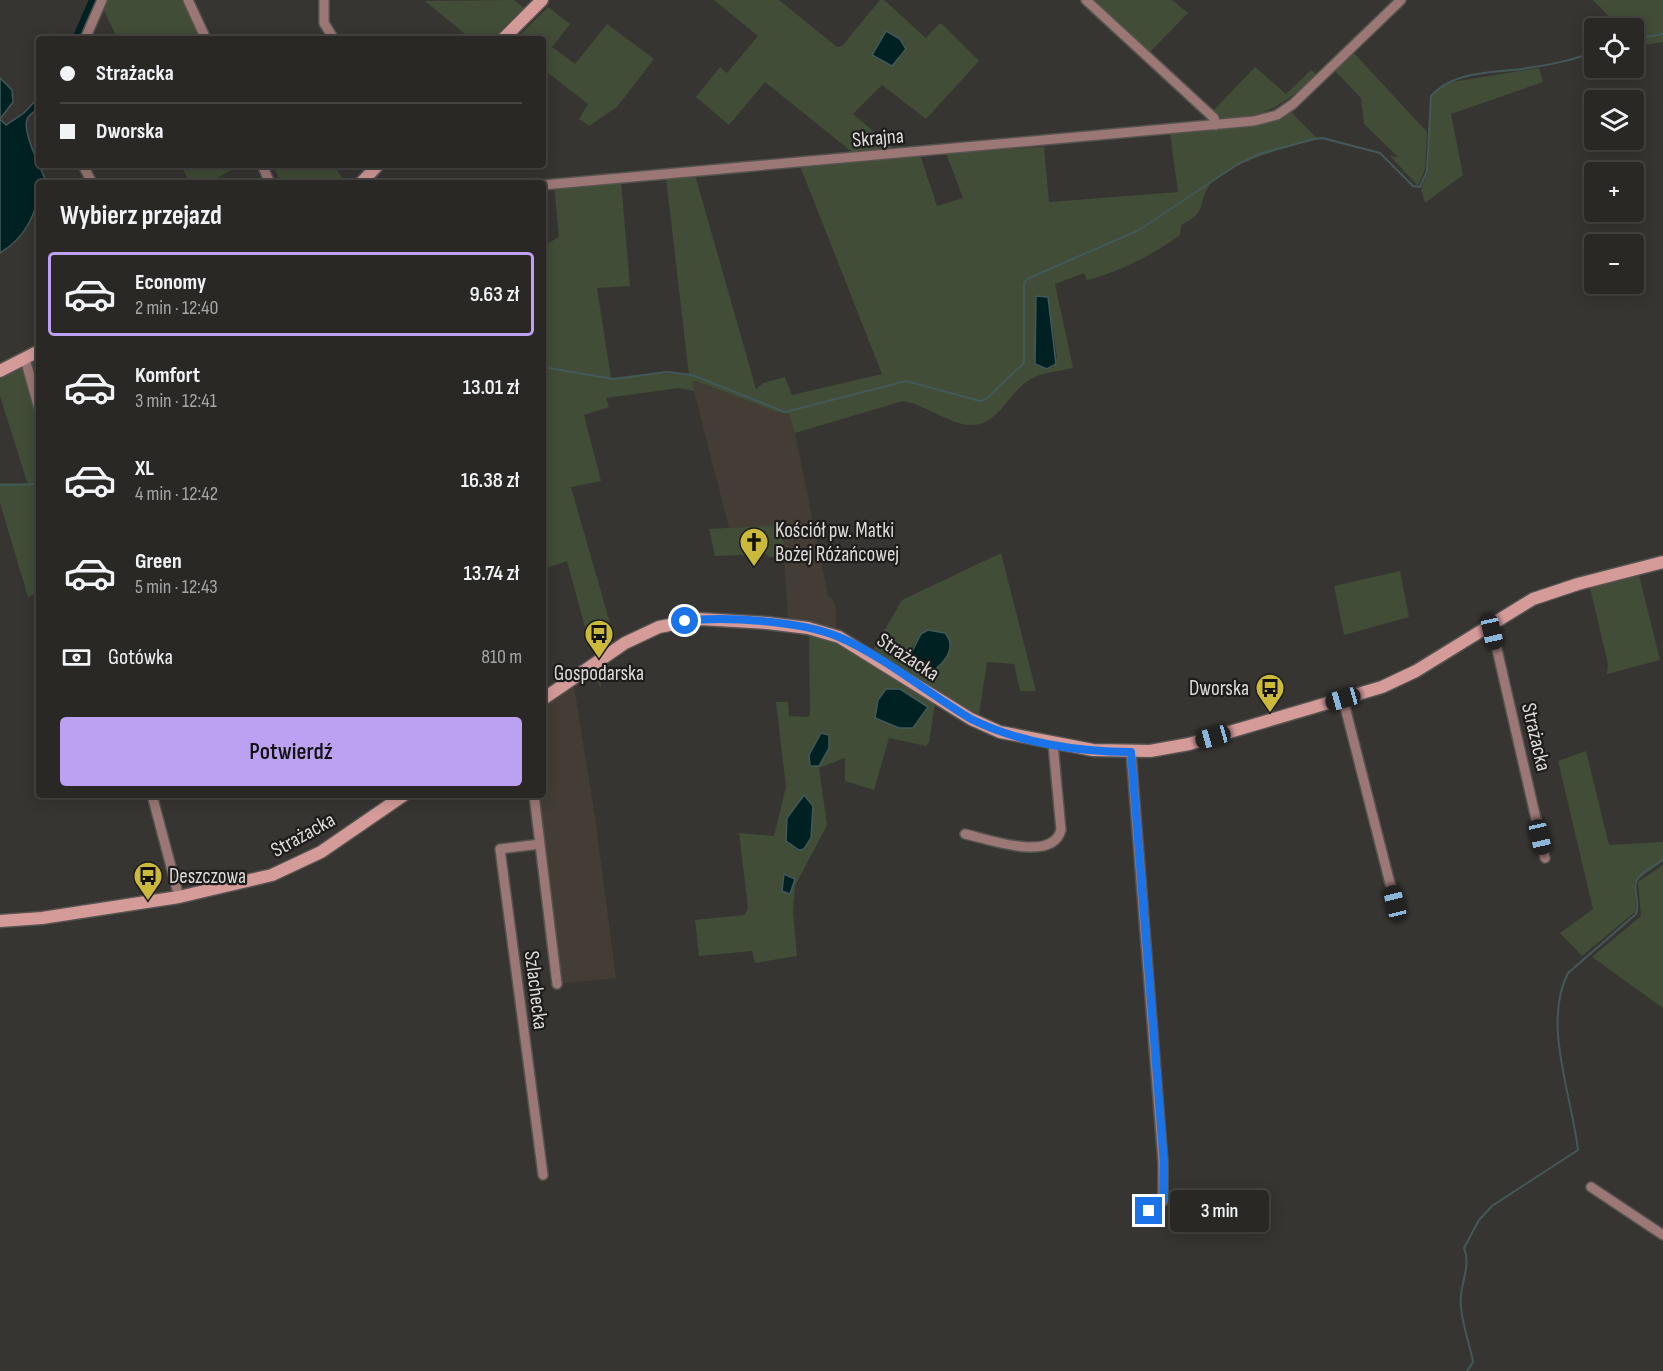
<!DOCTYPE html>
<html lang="pl">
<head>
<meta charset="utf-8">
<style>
	:root { --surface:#292825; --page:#353432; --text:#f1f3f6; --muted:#a5a6a7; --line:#454442; --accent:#bca0f2 }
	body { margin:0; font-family:"Sofia Sans Condensed",sans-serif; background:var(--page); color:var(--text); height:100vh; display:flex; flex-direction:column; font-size:22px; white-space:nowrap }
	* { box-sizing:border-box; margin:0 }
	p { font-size:20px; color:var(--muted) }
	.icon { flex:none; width:33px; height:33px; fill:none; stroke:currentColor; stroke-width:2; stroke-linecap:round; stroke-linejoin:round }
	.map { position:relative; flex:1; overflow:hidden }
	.drawer { position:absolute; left:36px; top:180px; width:510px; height:618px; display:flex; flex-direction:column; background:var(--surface); border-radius:6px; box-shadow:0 3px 15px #0003,0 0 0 2px var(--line) }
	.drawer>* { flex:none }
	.banner { position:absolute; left:36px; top:36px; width:510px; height:132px; border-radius:6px; box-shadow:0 3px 15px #0003,0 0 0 2px var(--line); display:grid; align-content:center; height:132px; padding:0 24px; background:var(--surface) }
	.tools { position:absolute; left:1584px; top:18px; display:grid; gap:12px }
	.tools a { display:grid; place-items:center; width:60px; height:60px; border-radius:6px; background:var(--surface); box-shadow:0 3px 15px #0003,0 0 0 2px var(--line); font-size:30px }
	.end { position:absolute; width:27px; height:27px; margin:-14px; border:8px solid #1a73e8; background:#fff; box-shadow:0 0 0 3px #fff }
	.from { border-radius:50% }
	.bubble { position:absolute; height:42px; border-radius:6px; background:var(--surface); box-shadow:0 3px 15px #0003,0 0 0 2px var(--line); font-size:20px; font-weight:600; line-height:42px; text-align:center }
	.car { position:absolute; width:18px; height:36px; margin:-18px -9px; border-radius:8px; box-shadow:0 0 4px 2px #0007; background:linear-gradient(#222 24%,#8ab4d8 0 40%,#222 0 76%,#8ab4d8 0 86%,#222 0) }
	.banner b { display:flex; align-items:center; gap:21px; height:57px; font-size:22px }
	.banner b+b { border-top:2px solid var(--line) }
	.banner i { width:15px; height:15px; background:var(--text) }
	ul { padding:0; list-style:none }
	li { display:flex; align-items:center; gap:18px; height:84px; margin:0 12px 9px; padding:0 12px; border:3px solid transparent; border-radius:6px }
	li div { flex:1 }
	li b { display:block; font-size:22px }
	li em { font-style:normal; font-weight:600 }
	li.on { border-color:var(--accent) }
	li>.icon { width:54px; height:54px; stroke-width:1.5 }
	h2 { padding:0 24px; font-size:27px; line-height:72px }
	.pay { display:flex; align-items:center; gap:15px; height:66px; padding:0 24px; font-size:22px }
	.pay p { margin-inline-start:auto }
	.cta { display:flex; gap:12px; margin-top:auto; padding:12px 24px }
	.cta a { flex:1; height:69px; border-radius:6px; background:var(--accent); color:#111; font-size:24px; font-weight:600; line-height:69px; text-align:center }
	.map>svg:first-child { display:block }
</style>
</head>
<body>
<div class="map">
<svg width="1663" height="1371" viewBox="0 0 1663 1371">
	<rect width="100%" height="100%" fill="#373531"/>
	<path fill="#433d35" d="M696,381L776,412L789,414L795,433L828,596L833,599L836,609V629L788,619L782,525L729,528L694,391L693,382Z
		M574,686L595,817L616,978L557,984L530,795H543V707Z"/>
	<path fill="#414d37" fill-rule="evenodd" d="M104,0H183L200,39H118L101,5Z
		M514,0L524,8L492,39H471L425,1Z
		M714,0H779L837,47L842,46L880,0H884L926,38L939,24H942L979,61L926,119L882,85L853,114L897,151L920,155L937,206L963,198L946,153L1044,147L1049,202L1178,192L1170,133L1174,128L1258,121L1286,107L1318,139C1292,146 1224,163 1209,186C1196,207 1209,211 1181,225L1180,235C1152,255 1125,269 1092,279L1087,280L1084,273L1055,284L1073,368C1061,371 1044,372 1033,378C1009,389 999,428 968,425C948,423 926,405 903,401L795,433L789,414L776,412L696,381L693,382L694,391L679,388L606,398L609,407L584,415L601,481L571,487L610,623L586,631L567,561L543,569V246L559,237L554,186L621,181L630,286L597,288L611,378C637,377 663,371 689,375L666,178L695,175L756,389L763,383L785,377L792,395L882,374L800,166L855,160L852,152L765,82L729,125L696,97L720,67L727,73L758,36ZM890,32L905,44L904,53L892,66L879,60L873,51ZM1035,298H1048L1057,357L1053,368L1036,366Z
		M1092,0H1172L1188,13L1150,52Z
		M1593,0H1663V42L1638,46L1634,42V28H1620Z
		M548,7L570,24L552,47L575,64L607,24L654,59L617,107L589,126L579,119L588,104L543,69V39H516Z
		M1352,51L1427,132L1425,169L1418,186L1390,156L1398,157L1364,124L1361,98L1333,69Z
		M1255,67L1286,94L1311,70L1317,75C1283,105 1269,115 1224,121L1214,110Z
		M1539,68L1543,82L1451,114L1463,175L1425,203L1421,190L1428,171L1431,97L1446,83Z
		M181,165H240L208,183H190Z
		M273,165H334L345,183H281Z
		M39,359V592L28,597L0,503V483L28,485L0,396V379Z
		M782,525L785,556L769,557L765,554L715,556L709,529Z
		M1001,553L1036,691H1020L1014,664L987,662L979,715H976L873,650L902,600ZM928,630L951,648L941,664L925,675L915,673L906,666C906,654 918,636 928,630Z
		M1400,571L1409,617L1344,635L1334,586Z
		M1639,575L1660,660L1607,674L1608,664L1590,588Z
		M809,634L835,642L935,704L929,742L926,746L889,738L874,790L845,781V758L819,768L827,825L795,886L793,912L797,956L755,963L752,951L699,956L695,920L745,915L748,907L739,833L774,836L786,787L776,702H788L789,716L808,717L810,715ZM886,689L904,693L919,702L875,718L878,700ZM829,748L819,766H811L809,755Z
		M614,657L606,664L608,680L600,679L601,688L593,673Z
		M1586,751L1609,845L1663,842V861L1634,882L1636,911L1582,956L1560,933L1593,909L1558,761Z
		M1663,865V1008L1592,957L1641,916L1638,882Z"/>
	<path fill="#002122" stroke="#435959" stroke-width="1.5" d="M886,31L900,39L906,49L892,66L872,55Z
		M0,78L12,90L13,102L0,119Z
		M39,97V107C36,110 31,114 28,117C20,130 42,169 46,182L39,183C39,212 25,238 0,253V119L6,125L24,113Z
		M1036,296L1048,297L1056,364L1047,369L1035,364Z
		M928,630L945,633C959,649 941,668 925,675L915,673L906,663L921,634Z
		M886,689H900L928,707L913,728H899L875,718L878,700Z
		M821,733L829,735V748L819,766H810L809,755Z
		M804,795L813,806L811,838L804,849L799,850L786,841L787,818Z
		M784,874L795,879L790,894L782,891Z"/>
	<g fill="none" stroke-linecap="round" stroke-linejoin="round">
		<path stroke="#435959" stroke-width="2" d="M1634,39L1663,34
			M543,367L613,379L667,372L692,375L785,412L906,381L980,401L986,399L1024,363V283L1027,279L1139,230L1238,164L1259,154L1314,139L1322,138L1380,153L1413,186L1420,187L1427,171L1431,96C1453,71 1491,73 1522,69C1547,65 1571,61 1594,52
			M0,485L39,484
			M1467,1371L1473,1362C1470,1344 1462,1325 1461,1307C1458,1286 1472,1268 1464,1248L1479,1220L1492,1206L1578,1150C1572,1096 1542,1023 1568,973L1636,914C1641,903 1630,886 1639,877C1645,870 1656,865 1663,860"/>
		<path stroke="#002122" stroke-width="8" d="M76,39L93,0"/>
		<g stroke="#55534f" stroke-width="12">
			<path id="street" d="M188,0L206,39
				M324,0V23L334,39
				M1086,0L1214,118L1216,125
				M85,39L102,0
				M83,165L92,183
				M262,165L270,183
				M543,185L1254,121L1277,115L1293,104L1401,0
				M25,359L39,409
				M1489,625L1493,632L1545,858
				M1343,699L1395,903
				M1131,752L1163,1163V1201L1149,1211
				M152,795L179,897
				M534,795L557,984
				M965,834C988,839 1052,863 1061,830L1053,744
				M540,844L500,849L543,1175
				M1591,1187L1663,1235"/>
		</g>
		<g stroke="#55534f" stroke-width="15">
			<path id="secondary" d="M503,39L542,0
				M361,183L378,165
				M0,371L39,351
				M543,699L625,643L659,627L700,619L767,623L808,628L839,637L971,719L1000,732L1093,750L1150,751L1189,744L1382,687L1416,671L1533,599L1578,584L1663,562
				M0,921L42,918L179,897L272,875L321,852L404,795"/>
		</g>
		<use href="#street" stroke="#9b7775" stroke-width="9"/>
		<use href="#secondary" stroke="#d49b99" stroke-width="12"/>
	</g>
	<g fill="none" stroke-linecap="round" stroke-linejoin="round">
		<path stroke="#1a73e8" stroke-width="8" d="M685,621C725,616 801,621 839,637C883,656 929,694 971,719C1019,743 1079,752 1131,752L1164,1163L1163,1201L1149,1211"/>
	</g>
	<defs>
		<g id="church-pin" transform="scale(1.5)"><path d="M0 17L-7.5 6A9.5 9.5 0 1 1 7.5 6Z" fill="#cbba39" stroke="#1d1c1b"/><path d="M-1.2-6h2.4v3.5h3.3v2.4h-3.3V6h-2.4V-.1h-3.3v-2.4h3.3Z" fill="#111"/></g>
		<g id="bus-pin" transform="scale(1.5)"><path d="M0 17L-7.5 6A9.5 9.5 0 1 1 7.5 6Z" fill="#cbba39" stroke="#1d1c1b"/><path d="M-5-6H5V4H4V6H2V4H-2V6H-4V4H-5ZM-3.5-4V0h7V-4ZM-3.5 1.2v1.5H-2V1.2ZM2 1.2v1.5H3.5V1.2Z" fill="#111"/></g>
	</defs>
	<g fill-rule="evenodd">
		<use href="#church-pin" x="754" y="542"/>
		<use href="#bus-pin" x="599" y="634"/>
		<use href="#bus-pin" x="1270" y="688"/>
		<use href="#bus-pin" x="148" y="876"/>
	</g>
	<g text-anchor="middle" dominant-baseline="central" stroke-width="4.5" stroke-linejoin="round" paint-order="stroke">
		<g font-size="21" fill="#dedcda" stroke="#1d1c1b">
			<text transform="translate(878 138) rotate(-5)">Skrajna</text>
			<text transform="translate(908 657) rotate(33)">Strażacka</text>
			<text transform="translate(1536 737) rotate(77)">Strażacka</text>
			<text transform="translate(303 835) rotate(-29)">Strażacka</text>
			<text transform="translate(536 990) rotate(83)">Szlachecka</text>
		</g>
		<g font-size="21" fill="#dedcda" stroke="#1d1c1b" text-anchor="start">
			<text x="775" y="530">Kościół pw. Matki<tspan x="775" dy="24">Bożej Różańcowej</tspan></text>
			<text x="599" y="673" text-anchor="middle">Gospodarska</text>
			<text x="1249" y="688" text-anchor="end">Dworska</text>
			<text x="169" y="876">Deszczowa</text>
		</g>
	</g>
</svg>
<div class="tools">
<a><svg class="icon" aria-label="locate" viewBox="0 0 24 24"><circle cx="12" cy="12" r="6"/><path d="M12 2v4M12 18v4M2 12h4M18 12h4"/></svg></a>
<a><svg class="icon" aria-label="layers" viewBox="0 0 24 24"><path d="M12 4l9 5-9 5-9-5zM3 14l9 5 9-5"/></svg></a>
<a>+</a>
<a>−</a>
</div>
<i class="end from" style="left:685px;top:621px"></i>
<i class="end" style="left:1149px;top:1211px"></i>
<div class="bubble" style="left:1170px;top:1190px;width:99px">3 min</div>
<i class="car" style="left:1492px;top:632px;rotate:167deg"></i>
<i class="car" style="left:1343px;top:699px;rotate:254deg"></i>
<i class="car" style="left:1213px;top:737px;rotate:254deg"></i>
<i class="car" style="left:1540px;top:837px;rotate:167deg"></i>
<i class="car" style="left:1395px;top:903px;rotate:346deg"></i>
<div class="banner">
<b><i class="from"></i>Strażacka</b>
<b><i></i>Dworska</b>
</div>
<section class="drawer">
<h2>Wybierz przejazd</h2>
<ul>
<li class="on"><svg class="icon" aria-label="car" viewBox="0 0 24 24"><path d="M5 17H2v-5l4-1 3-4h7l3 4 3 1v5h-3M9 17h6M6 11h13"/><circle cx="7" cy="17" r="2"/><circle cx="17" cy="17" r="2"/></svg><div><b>Economy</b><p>2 min · 12:40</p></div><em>9.63 zł</em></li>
<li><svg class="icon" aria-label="car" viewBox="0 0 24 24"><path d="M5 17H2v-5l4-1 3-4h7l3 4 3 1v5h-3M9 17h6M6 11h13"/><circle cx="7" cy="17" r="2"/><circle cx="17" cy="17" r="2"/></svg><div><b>Komfort</b><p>3 min · 12:41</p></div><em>13.01 zł</em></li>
<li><svg class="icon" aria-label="car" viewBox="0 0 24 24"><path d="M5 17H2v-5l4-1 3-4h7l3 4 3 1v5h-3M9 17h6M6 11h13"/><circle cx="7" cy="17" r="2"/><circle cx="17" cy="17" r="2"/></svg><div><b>XL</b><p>4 min · 12:42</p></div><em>16.38 zł</em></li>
<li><svg class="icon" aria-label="car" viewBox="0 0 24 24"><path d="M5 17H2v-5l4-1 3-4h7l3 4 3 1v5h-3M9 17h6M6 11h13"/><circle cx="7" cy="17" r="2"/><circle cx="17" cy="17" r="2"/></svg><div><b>Green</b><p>5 min · 12:43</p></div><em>13.74 zł</em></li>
</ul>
<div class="pay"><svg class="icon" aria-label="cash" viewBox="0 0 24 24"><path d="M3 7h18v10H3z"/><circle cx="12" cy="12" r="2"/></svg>Gotówka<p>810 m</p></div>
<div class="cta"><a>Potwierdź</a></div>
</section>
</div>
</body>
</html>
